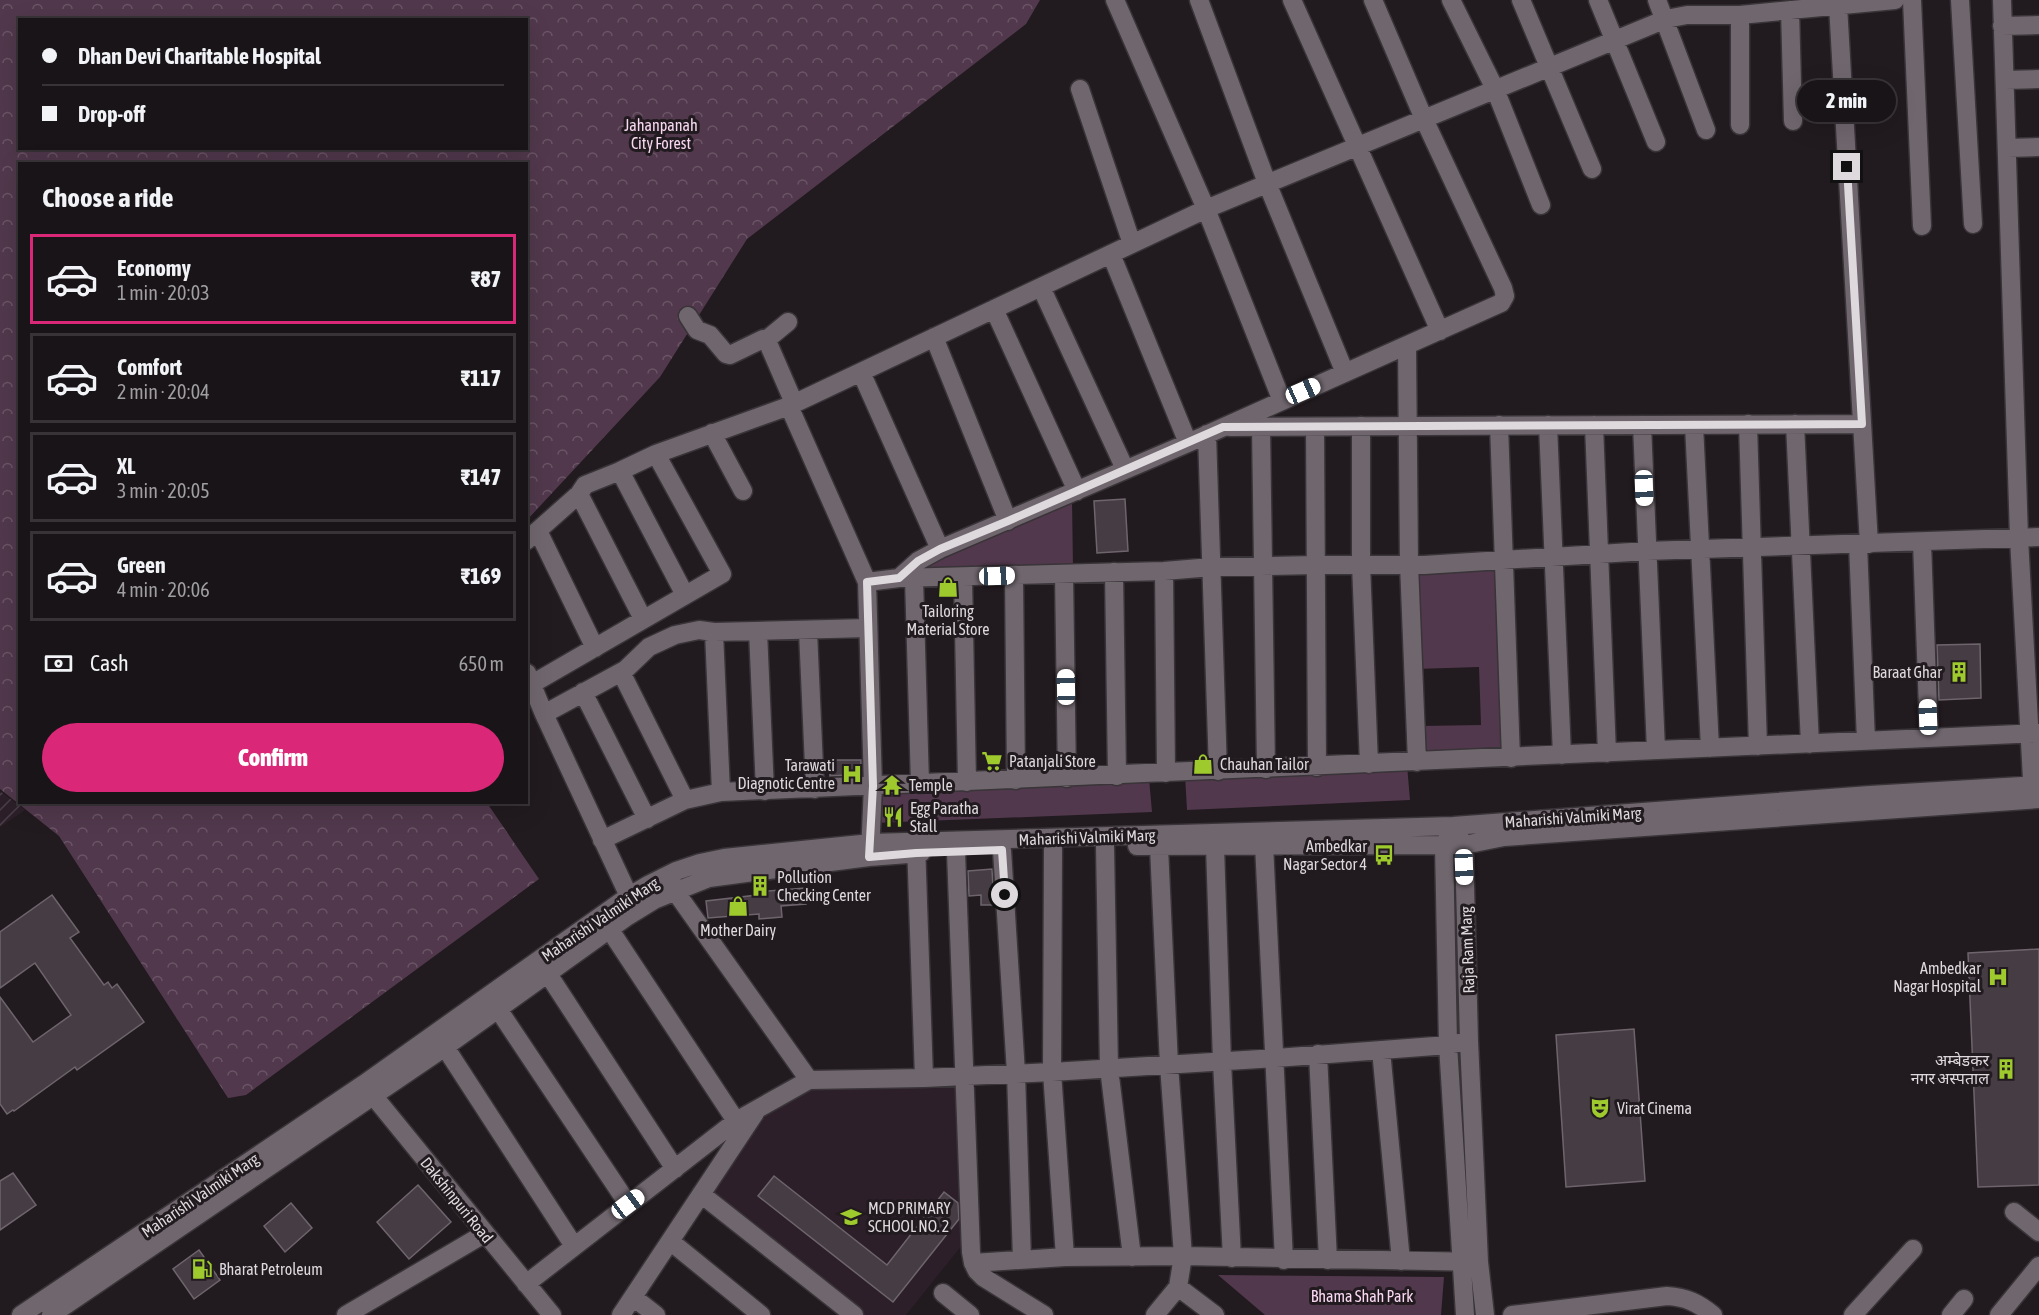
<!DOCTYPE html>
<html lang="en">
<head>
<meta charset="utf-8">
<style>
	:root { --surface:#191417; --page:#221d20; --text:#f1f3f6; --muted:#9f9ea1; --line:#373336; --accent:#db2777 }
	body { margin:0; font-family:"Asap Condensed","Noto Sans Devanagari",sans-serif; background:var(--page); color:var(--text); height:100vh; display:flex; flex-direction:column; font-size:22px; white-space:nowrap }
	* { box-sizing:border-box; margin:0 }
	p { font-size:20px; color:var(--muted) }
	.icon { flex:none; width:33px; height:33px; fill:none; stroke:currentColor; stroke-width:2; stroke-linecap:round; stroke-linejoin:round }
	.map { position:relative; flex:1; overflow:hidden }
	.panel { position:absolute; left:18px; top:162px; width:510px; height:642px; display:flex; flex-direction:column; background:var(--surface); border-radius:0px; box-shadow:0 6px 24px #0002,0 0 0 2px var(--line) }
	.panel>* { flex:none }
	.banner { position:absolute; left:18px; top:18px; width:510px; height:132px; border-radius:0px; box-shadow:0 6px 24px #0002,0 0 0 2px var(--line); display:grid; align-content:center; height:132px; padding:0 24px; background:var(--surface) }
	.end { position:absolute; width:27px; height:27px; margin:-14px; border:8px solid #ded9dd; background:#111; box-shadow:0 0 0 3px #111 }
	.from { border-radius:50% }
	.bubble { position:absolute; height:42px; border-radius:21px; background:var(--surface); box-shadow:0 6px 24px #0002,0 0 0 2px var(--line); font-size:20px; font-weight:800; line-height:42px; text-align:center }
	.car { position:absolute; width:18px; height:36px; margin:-18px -9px; border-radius:8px; box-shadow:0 0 4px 2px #0007; background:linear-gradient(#fff 24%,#345 0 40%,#fff 0 76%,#345 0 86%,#fff 0) }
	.banner b { display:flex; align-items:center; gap:21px; height:57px; font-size:22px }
	.banner b+b { border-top:2px solid var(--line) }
	.banner i { width:15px; height:15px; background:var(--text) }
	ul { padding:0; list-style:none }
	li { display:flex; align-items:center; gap:18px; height:90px; margin:0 12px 9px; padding:0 12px; border:3px solid var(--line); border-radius:0px }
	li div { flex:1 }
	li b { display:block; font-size:22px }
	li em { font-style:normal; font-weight:800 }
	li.active { border-color:var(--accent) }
	li>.icon { width:54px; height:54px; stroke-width:1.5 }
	h2 { padding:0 24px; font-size:27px; line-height:72px }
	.pay { display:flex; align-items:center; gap:15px; height:66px; padding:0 24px; font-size:22px }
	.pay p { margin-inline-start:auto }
	.action { display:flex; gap:12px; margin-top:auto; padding:12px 24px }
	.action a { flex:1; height:69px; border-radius:36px; background:var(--accent); color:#fff; font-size:24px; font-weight:800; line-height:69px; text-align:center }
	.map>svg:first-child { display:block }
</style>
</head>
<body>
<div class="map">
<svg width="2039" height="1315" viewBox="0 0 2039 1315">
	<defs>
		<pattern id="industrial-furrows" width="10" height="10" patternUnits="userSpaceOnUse" patternTransform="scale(1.5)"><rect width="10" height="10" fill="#2c1f29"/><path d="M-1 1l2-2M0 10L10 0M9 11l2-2" fill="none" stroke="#4a3f48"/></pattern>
		<pattern id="forest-crowns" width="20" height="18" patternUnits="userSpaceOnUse" patternTransform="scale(1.5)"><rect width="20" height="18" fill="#51384c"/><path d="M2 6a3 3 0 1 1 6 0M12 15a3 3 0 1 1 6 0" fill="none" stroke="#6a5465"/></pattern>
	</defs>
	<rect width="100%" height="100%" fill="#211a1f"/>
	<path fill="#2c1f29" d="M961,1081L967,1239L906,1315H861L707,1195L762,1112L813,1084Z"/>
	<path fill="url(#industrial-furrows)" d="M0,791L25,810L0,827Z"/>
	<path fill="#51384c" d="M1072,498L1073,568L910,574L921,565Z
		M1500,562L1507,754L1421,758L1420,726L1481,725L1479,667L1416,669L1412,568Z
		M1407,765L1410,800L1187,810L1185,776Z
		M1149,778L1152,812L874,823L875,789Z
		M1218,1275L1444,1277L1441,1315H1265Z"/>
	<path fill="url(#forest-crowns)" fill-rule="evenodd" d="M0,0H1040L1026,24L747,239L660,377L527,520L526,164H20V802L487,803L539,879L246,1095L228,1098L59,836L0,789ZM20,20H526V148H20Z"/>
	<path fill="#463d44" stroke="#6e656c" stroke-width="1.5" d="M1125,499L1128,551L1097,553L1094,501Z
		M1980,644L1981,698L1939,700L1937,645Z
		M830,760H861V774L830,776Z
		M992,869L994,905H981V895L969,896L968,871Z
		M805,888L806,904L781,906L782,917L759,919V914L708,918L706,901L757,895V892Z
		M52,895L79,932L70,938L104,985L108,982L112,988L117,984L144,1022L77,1070L75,1067L14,1111L13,1110L7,1114L0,1104V997L33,1042L71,1015L35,963L0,988V932Z
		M2039,949V1185L1978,1187L1968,953Z
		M1634,1029L1645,1181L1566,1187L1556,1035Z
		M13,1173L36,1205L0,1230V1181Z
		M774,1176L887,1265L944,1192L958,1203L959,1219L893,1302L758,1196Z
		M418,1185L451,1222L409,1259L377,1222Z
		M291,1203L312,1228L285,1252L264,1226Z
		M199,1250L220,1280L194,1299L173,1269Z"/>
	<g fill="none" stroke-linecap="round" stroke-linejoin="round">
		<g stroke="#393438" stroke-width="21">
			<path id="minor" d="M1115,0L1206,209L1282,401
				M1199,0L1267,183L1345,373
				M1292,0L1440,331
				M1451,0L1495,89L1541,205
				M1521,0L1592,169
				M1598,0L1656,142
				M1657,0L1706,130
				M1912,0L1922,226
				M1960,0L1973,224
				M2002,0L2019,538L2033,798
				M1838,5L1869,544
				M1790,10L1793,121
				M1740,15V125
				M2002,26L2039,25
				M2005,80L2039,79
				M1080,89L1132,244
				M2007,148L2039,147
				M1111,254L1188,443
				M1041,287L1125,469
				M994,309L1077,491
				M688,316L697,330L710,335L726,354L730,355L763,339L768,343L794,403
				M934,337L1008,521
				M765,341L788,322
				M1407,346L1409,564L1417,762
				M861,372L940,549
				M789,406L867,582L873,786L870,853
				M1748,424L1758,746
				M1795,424L1810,744
				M1499,425L1511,758
				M1548,425L1562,755
				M1594,425L1607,753
				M1642,425L1656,750
				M1694,425L1710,748
				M1361,426V564L1369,764
				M1230,427L1862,424
				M1261,427L1266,769
				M1315,427L1317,767
				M712,433L743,491
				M1207,434L1218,771
				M620,471L685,595
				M579,494L643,619
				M538,531L595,648
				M526,541L579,494L585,485L620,471L656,454L789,406L1206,209L1666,19L1687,15H1740L1895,0
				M1922,542L1929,738
				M1858,544L1866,741
				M1164,571L1166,773
				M1114,572L1117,776
				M1064,574L1067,778
				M1014,575L1016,780
				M963,577L967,782
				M899,578L918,561L940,549L1188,443L1501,303L1505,296L1503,288L1424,119L1373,0
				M914,578L920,784
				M867,582L899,578L1164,571L1212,567L1316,565H1424L1647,551L2039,537
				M758,631L765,791
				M808,631L815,789
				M714,632L721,792
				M621,672L685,800
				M527,673L544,714L634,907
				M532,684L722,574L656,454
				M583,692L647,819
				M544,714L625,670L649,647L675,635L699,630L714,632L868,628
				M1458,835L1464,845L1469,1041L1479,1262L1485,1315
				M1449,836L1444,845L1448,1045L1465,1315
				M602,840L685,800L721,792L2039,733
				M916,843L924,1078
				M1264,844L1284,1260
				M1105,846L1109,1068L1132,1257
				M1137,846L1464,845L1504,837L2039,799
				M1215,846L1222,1062L1232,1258
				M1053,848L1052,1072L1065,1257
				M1002,850L1016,1073L1022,1260
				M956,852L971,1252L973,1263L1065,1257L1183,1256L1479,1262
				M672,882L675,891L809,1080
				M610,930L736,1121
				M548,974L675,1169
				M498,1009L628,1204
				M445,1047L574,1246
				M1381,1050L1401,1261
				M1318,1054L1328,1260
				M367,1088L552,1315
				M701,1194L854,1315
				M2014,1212L2039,1232
				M670,1241L761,1315
				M973,1263L977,1271L983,1277L1044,1315
				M526,1284L736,1121L809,1080L924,1078L1052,1072L1276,1058L1448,1045L1469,1041
				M1178,1287L1215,1315
				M943,1293L970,1315
				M633,1297L656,1315
				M21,1315L364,1084L626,898L648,885L676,871L700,863L724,858L871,843L1453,826L1870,795L2039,785
				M51,1315L445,1047L628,916L654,900L709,878L869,857L921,853
				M346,1315L484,1234
				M621,1315L755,1113
				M1155,1315L1178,1287L1183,1256L1169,1065L1159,847
				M1512,1315L1667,1296C1686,1297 1698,1303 1713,1315
				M1853,1315L1913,1249
				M1951,1315L1964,1299
				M1999,1315L2039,1266"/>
		</g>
		<use href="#minor" stroke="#70676e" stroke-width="18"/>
	</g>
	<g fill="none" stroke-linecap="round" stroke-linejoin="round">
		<path stroke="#ded9dd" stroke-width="8" d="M1005,895L1002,850L916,853L869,857L873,786L867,582L899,578L918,561L940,549L1008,521L1223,427L1862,424L1847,167"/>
	</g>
	<defs>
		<g id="shop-bare" transform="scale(1.62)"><path d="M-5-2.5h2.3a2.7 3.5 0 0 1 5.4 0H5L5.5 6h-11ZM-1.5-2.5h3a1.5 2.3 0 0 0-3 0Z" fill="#9eca2e" stroke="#211a1f" stroke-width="2.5" paint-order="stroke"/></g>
		<g id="building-bare" transform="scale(1.62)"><path d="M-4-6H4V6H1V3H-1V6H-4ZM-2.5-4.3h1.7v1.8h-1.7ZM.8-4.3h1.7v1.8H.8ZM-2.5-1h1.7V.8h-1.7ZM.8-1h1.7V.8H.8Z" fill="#9eca2e" stroke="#211a1f" stroke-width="2.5" paint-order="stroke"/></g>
		<g id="supermarket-bare" transform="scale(1.62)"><path d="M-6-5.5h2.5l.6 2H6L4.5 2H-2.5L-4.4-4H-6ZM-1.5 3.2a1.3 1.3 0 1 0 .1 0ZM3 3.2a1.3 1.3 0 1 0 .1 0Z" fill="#9eca2e" stroke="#211a1f" stroke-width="2.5" paint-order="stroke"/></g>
		<g id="hospital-bare" transform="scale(1.62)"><path d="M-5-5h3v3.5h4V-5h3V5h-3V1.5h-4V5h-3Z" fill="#9eca2e" stroke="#211a1f" stroke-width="2.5" paint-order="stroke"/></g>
		<g id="temple-bare" transform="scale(1.62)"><path d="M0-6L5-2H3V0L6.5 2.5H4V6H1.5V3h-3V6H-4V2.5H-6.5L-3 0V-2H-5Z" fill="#9eca2e" stroke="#211a1f" stroke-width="2.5" paint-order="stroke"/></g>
		<g id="restaurant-bare" transform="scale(1.62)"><path d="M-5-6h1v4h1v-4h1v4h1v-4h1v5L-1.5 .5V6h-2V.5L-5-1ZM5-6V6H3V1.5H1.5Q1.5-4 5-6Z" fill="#9eca2e" stroke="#211a1f" stroke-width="2.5" paint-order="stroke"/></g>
		<g id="bus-bare" transform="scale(1.62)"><path d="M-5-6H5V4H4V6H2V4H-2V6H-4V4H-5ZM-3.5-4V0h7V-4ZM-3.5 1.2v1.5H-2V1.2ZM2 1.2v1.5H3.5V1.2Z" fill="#9eca2e" stroke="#211a1f" stroke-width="2.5" paint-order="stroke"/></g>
		<g id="theatre-bare" transform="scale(1.62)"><path d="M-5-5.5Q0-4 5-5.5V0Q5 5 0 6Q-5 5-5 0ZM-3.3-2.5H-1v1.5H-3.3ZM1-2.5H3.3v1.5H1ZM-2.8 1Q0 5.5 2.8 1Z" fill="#9eca2e" stroke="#211a1f" stroke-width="2.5" paint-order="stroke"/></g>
		<g id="school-bare" transform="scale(1.62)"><path d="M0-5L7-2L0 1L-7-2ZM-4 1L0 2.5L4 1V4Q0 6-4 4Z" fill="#9eca2e" stroke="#211a1f" stroke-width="2.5" paint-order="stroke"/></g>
		<g id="fuel-bare" transform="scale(1.62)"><path d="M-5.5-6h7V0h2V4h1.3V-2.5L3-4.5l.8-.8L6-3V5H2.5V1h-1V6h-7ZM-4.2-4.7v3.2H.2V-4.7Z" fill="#9eca2e" stroke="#211a1f" stroke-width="2.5" paint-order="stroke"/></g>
	</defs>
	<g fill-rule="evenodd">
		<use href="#shop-bare" x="948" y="587"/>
		<use href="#building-bare" x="1959" y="672"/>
		<use href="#supermarket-bare" x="992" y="761"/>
		<use href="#shop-bare" x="1203" y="764"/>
		<use href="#hospital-bare" x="852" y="774"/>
		<use href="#temple-bare" x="892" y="785"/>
		<use href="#restaurant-bare" x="893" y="817"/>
		<use href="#bus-bare" x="1384" y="855"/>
		<use href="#building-bare" x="760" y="886"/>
		<use href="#shop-bare" x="738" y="906"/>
		<use href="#hospital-bare" x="1998" y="977"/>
		<use href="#building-bare" x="2006" y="1069"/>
		<use href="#theatre-bare" x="1600" y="1108"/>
		<use href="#school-bare" x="851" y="1217"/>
		<use href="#fuel-bare" x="202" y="1269"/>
	</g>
	<g text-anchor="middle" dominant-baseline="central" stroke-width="6" stroke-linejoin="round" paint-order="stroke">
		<g font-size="16" fill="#f9d8f2" stroke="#211a1f">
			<text x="661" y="125">Jahanpanah<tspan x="661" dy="18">City Forest</tspan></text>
			<text x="1362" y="1296">Bhama Shah Park</text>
		</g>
		<g font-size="16" fill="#ded9dd" stroke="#211a1f" text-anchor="start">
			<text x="948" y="611" text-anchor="middle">Tailoring<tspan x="948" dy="18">Material Store</tspan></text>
			<text x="1942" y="672" text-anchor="end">Baraat Ghar</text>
			<text x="1009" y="761">Patanjali Store</text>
			<text x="1220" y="764">Chauhan Tailor</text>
			<text x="835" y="765" text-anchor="end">Tarawati<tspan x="835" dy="18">Diagnotic Centre</tspan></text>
			<text x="909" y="785">Temple</text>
			<text x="910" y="808">Egg Paratha<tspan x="910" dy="18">Stall</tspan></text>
			<text x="1367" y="846" text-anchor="end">Ambedkar<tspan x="1367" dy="18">Nagar Sector 4</tspan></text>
			<text x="777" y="877">Pollution<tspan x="777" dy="18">Checking Center</tspan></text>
			<text x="738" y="930" text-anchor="middle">Mother Dairy</text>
			<text x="1981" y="968" text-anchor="end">Ambedkar<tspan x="1981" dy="18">Nagar Hospital</tspan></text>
			<text x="1989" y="1060" text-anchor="end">अम्बेडकर<tspan x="1989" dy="18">नगर अस्पताल</tspan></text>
			<text x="1617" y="1108">Virat Cinema</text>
			<text x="868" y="1208">MCD PRIMARY<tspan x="868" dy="18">SCHOOL NO. 2</tspan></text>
			<text x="219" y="1269">Bharat Petroleum</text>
		</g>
		<g font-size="16" fill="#ded9dd" stroke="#211a1f">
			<text transform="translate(1573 817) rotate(-4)">Maharishi Valmiki Marg</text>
			<text transform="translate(1087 837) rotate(-2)">Maharishi Valmiki Marg</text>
			<text transform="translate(600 919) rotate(-34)">Maharishi Valmiki Marg</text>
			<text transform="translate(1467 950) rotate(-92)">Raja Ram Marg</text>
			<text transform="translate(200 1195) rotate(-34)">Maharishi Valmiki Marg</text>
			<text transform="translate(457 1200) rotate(51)">Dakshinpuri Road</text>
		</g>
	</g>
</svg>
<i class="end from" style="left:1005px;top:895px"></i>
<i class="end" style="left:1847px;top:167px"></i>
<div class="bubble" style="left:1797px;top:80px;width:99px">2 min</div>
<i class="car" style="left:1303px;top:391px;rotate:66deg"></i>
<i class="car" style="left:1644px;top:488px;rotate:178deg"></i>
<i class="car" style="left:997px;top:576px;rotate:88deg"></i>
<i class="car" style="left:1066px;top:687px;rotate:359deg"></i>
<i class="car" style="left:1928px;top:717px;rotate:358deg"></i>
<i class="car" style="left:1464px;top:867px;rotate:178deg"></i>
<i class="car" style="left:628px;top:1204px;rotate:53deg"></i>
<div class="banner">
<b><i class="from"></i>Dhan Devi Charitable Hospital</b>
<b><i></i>Drop-off</b>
</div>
<section class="panel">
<h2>Choose a ride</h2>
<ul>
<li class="active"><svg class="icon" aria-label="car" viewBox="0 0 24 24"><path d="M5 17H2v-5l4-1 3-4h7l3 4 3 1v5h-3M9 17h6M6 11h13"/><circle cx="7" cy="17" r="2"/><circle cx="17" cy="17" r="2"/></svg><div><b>Economy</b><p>1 min · 20:03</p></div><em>₹87</em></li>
<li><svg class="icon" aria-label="car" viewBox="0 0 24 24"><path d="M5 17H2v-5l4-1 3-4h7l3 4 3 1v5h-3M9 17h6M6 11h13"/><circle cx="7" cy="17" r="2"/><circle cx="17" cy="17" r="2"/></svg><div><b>Comfort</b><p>2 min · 20:04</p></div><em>₹117</em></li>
<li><svg class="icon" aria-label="car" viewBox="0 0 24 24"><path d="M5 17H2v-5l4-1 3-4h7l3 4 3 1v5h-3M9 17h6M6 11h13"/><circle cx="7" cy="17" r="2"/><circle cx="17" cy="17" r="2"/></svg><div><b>XL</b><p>3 min · 20:05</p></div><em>₹147</em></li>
<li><svg class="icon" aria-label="car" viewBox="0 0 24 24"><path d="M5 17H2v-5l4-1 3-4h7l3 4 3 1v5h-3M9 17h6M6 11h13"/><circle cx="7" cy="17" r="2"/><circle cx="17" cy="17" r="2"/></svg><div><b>Green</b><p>4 min · 20:06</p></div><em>₹169</em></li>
</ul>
<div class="pay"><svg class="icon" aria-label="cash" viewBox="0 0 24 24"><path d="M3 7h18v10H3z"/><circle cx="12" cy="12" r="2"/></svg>Cash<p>650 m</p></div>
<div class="action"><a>Confirm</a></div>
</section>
</div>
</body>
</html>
